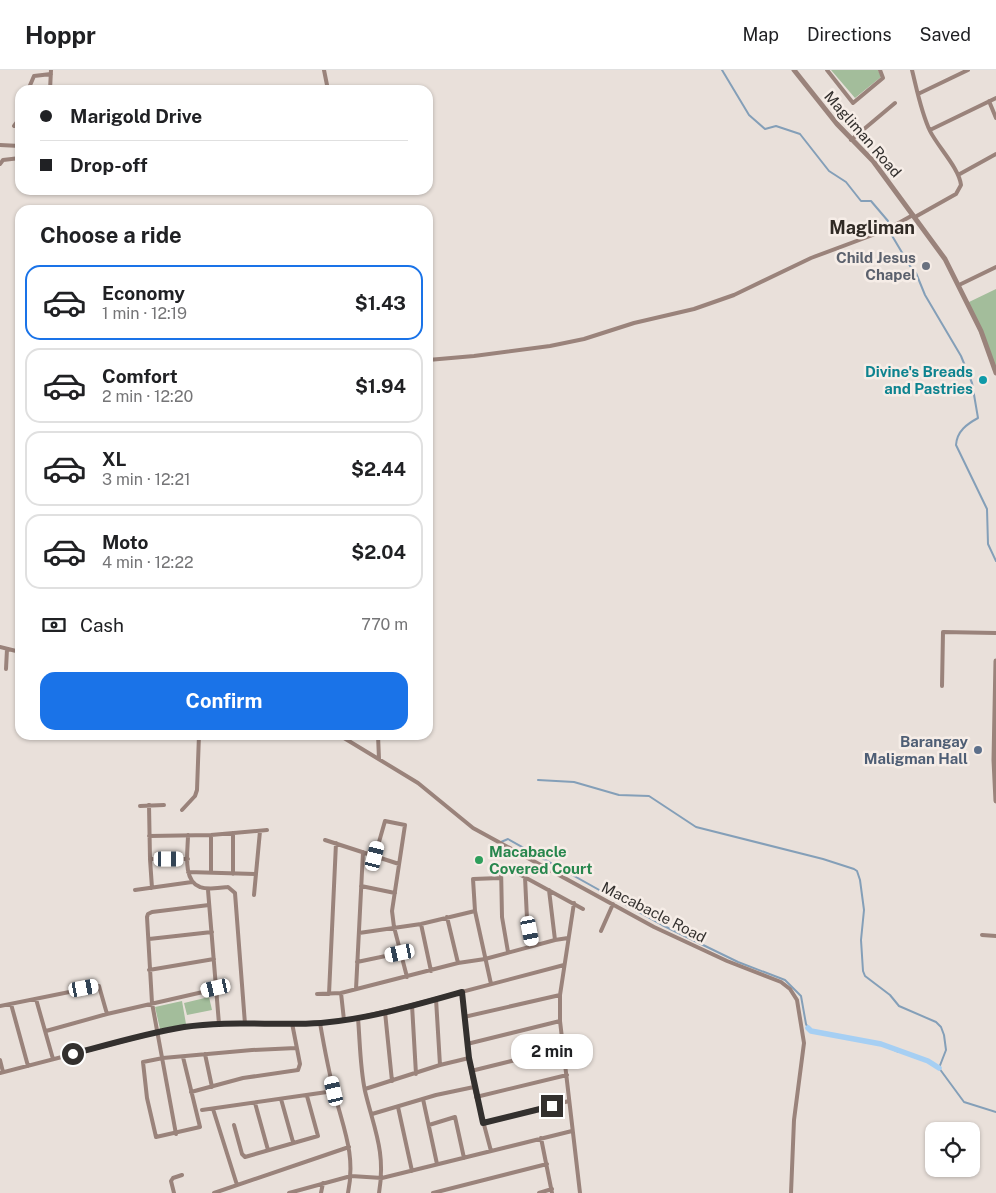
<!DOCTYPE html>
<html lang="en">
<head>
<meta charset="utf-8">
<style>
	:root { --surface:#fff; --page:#f2f2f2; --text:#202124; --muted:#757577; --line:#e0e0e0; --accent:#1a73e8 }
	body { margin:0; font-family:"Public Sans",sans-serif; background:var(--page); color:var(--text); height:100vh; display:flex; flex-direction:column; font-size:19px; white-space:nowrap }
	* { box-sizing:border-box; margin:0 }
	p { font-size:16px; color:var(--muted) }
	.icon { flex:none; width:28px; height:28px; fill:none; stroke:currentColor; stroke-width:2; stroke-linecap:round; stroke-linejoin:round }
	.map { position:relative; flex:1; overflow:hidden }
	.sheet { position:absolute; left:15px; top:135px; width:418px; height:535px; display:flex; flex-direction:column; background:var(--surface); border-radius:15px; box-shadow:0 1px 4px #0004 }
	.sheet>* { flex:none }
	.hud { position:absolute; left:15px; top:15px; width:418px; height:110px; border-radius:15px; box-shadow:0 1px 4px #0004; display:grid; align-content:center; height:110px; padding:0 25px; background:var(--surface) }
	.fabs { position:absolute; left:925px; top:1052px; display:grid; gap:10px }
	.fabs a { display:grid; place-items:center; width:55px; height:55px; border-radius:10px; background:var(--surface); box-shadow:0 1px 4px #0004; font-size:25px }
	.end { position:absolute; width:22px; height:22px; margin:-11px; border:6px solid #33302e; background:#fff; box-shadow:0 0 0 2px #fff }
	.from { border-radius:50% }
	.bubble { position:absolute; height:35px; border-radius:15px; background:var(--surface); box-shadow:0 1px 4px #0004; font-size:16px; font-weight:700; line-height:35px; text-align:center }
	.car { position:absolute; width:15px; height:30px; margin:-15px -8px; border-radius:6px; box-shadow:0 0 4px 1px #0007; background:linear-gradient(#fff 24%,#345 0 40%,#fff 0 76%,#345 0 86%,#fff 0) }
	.hud b { display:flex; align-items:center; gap:18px; height:48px; font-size:19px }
	.hud b+b { border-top:1px solid var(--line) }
	.hud i { width:12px; height:12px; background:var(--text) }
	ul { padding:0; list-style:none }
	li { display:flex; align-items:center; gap:15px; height:75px; margin:0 10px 8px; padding:0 15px; border:2px solid var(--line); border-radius:15px }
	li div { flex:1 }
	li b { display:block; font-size:19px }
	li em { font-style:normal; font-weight:700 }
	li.active { border-color:var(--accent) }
	li>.icon { width:45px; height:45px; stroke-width:1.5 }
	h2 { padding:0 25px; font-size:22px; line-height:60px }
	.pay { display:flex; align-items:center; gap:12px; height:55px; padding:0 25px; font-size:19px }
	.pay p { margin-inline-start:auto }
	.cta { display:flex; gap:10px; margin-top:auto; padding:10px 25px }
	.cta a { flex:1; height:58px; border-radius:15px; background:var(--accent); color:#fff; font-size:20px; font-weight:700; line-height:58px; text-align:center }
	header { display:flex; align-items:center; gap:30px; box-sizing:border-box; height:70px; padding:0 25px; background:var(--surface); border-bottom:1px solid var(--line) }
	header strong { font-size:24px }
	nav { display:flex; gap:28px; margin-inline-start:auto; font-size:18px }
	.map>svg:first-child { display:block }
</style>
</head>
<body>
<header>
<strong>Hoppr</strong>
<nav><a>Map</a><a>Directions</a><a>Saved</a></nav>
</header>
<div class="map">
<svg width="996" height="1123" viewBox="0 0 996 1123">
	<rect width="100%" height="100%" fill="#e9e0da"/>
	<path fill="#a3bd9b" d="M831,0H878L881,7L855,28Z
		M996,219V303L967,233Z
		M209,927L212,940L187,945L184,933Z
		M182,931L186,954L160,959L155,937Z"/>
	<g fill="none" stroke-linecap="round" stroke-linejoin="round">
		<path stroke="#849fb8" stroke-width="2" d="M722,0L749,45L765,59L776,56L800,64L829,101L846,112L861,131H871L888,151L891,164L910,196L916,203L925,225L961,286L972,313L978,348C967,354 957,361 956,375L987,439L988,474L996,491
			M538,710L574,712L619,725L649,726L696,757L823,789L854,799L857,801L860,810L864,840L861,870L863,901L865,906L890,925L899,936L936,952L941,957L944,965L946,980L939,998L964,1032L996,1042
			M501,772L508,769L662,855L738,892L785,910L801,926L806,954L808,958
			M881,974L899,982"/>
		<path stroke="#a6cff3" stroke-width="5.5" d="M808,958L811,961L881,974L928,991L939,998"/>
		<path stroke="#9a837b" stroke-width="4" d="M324,0L328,20
			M827,0L853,33L883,8L880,0
			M912,0C917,20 921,42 930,61C938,77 959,98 961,115L956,124L915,147
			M28,20L34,6L51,4
			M50,20L51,0
			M918,24L968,0
			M989,31L996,48
			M14,56L20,48
			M930,60L996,28
			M851,70L895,33
			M0,75L20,76
			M0,94L3,90L20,88
			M958,105L996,84
			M959,215L996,197
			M428,290L474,286L550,276L584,269L634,253L694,239L734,225L811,188L886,160L913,145
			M0,577L20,582
			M6,599L7,579
			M942,616L943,562L996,563
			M339,665L418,713L473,758L654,857L727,891L781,912L790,919L797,930L804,973L794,1050L791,1123
			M378,665L379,689
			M149,735L150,789L152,818
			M140,736L164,735
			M182,740L195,726L197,720L199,665
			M233,763V804
			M188,765C188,780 182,811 200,817C208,820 220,818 228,817L235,823L245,954
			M149,766L211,765L267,760
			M325,770L399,794
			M375,786L385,751L405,755L392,841L394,857L407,907
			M150,789H188
			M188,802L255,804
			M211,803V765
			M525,807L527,849L533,876
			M361,816L395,823
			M135,820L192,812
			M208,820L219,954
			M549,820L555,870
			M254,825L260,761
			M574,833L560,925V951L580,1123
			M447,847L458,893
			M421,854L431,901
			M601,861L613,834
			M359,863L421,854L475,841
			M982,865L996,866
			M149,869L212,862
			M508,882L502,847L501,797H506L583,839
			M357,892L400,883
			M149,900L214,889
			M491,914L475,841L473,809L500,808
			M356,919L363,782
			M462,922L469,988L474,1017L491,1081
			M317,924L341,923
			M329,924L336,773
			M36,929L53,989
			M436,929L440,995
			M11,934L28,996
			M412,935L416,1004
			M0,936L99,916L107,944
			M385,942L392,1011
			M464,947L560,925
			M358,948C360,972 360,997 365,1021C374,1059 386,1082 379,1123
			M344,950L341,923L458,893L485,889L555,870L568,868
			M320,953C324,976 328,999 334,1021C343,1058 356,1084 348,1123
			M46,961L107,944L216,919
			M467,974L560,951
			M205,984L212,1017
			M183,987L200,1057L156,1067L147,1028L143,992L163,988L252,980L296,978
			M0,990L3,1002
			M471,1001L564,978
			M0,1003L158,962L186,957L219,954L320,953L358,948L412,935L564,895
			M365,1019L440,995L469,988
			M191,1022L243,1008L298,1000L300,994L292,953
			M476,1027L567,1005
			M281,1029L293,1072
			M423,1029L437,1094
			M255,1033L268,1080
			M398,1037L412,1101
			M213,1039L237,1115
			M202,1040L334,1021
			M372,1044L436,1025L474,1017
			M483,1053L569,1031
			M234,1055L242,1084L245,1087L318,1066L307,1026
			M429,1055L455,1047L464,1088
			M176,1064L152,933L147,847L148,844L152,842L209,835
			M541,1068L552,1123
			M174,1123L171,1111L173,1108L182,1105
			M214,1123L349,1077
			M289,1123L351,1106L382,1108L572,1061
			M321,1123L323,1113
			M433,1123L547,1094
			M539,1123L552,1119"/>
		<path stroke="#9a837b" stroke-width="5" d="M794,0L837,54L873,91L945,189L981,261L996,303
			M996,591L994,690L996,731"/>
	</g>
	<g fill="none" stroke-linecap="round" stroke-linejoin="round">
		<path stroke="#33302e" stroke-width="6" d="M73,984C110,974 147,963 184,957C229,950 275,956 321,953C368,949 416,935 462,922L469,988L483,1053L552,1036"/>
	</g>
	<circle fill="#6b7280" stroke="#f6ede7" stroke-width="2" cx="926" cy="196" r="5"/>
	<circle fill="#0f9aa8" stroke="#f6ede7" stroke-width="2" cx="983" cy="310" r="5"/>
	<circle fill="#5c6f8a" stroke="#f6ede7" stroke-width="2" cx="978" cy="680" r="5"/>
	<circle fill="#2e9e5b" stroke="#f6ede7" stroke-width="2" cx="479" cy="790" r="5"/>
	<g text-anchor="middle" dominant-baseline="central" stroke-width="5" stroke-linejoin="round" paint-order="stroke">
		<g font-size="15" fill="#33302e" stroke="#f6ede7">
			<text transform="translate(863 64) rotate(49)">Magliman Road</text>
			<text transform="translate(654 842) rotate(27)">Macabacle Road</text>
		</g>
		<g font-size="15" font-weight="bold" fill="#5b616d" stroke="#f6ede7" text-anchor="end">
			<text x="916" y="187">Child Jesus<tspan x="916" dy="17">Chapel</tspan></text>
		</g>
		<g font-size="15" font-weight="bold" fill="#0d838f" stroke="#f6ede7" text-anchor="end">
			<text x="973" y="301">Divine's Breads<tspan x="973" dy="17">and Pastries</tspan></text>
		</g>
		<g font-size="15" font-weight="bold" fill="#4e5e75" stroke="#f6ede7" text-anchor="end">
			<text x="968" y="671">Barangay<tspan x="968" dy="17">Maligman Hall</tspan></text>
		</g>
		<g font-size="15" font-weight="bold" fill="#27864d" stroke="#f6ede7" text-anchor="start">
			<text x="489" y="781">Macabacle<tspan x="489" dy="17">Covered Court</tspan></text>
		</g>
		<g font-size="18" font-weight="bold" fill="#2f2924" stroke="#f6ede7">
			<text x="872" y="157">Magliman</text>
		</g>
	</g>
</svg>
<div class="fabs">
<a><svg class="icon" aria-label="locate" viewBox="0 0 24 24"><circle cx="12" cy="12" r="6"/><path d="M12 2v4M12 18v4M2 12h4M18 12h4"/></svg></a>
</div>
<i class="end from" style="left:73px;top:984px"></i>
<i class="end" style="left:552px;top:1036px"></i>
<div class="bubble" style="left:511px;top:964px;width:82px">2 min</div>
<i class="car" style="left:375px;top:786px;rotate:14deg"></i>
<i class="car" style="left:169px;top:789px;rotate:90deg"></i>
<i class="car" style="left:530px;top:861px;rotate:169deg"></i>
<i class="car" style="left:400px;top:883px;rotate:258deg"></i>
<i class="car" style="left:84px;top:918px;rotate:80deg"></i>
<i class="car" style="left:216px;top:918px;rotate:257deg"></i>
<i class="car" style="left:334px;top:1021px;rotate:347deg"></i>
<div class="hud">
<b><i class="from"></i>Marigold Drive</b>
<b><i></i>Drop-off</b>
</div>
<section class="sheet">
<h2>Choose a ride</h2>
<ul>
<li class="active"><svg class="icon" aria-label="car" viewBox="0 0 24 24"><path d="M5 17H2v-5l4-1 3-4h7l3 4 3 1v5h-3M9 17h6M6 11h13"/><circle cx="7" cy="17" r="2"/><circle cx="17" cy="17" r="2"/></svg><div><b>Economy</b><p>1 min · 12:19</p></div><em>$1.43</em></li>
<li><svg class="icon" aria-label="car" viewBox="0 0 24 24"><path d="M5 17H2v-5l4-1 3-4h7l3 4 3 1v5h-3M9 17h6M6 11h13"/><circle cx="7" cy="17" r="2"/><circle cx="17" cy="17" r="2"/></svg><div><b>Comfort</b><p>2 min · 12:20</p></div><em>$1.94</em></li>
<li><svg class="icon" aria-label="car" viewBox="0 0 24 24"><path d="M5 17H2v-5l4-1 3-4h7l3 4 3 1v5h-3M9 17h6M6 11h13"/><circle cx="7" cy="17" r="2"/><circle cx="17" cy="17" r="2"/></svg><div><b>XL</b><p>3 min · 12:21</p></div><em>$2.44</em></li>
<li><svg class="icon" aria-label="car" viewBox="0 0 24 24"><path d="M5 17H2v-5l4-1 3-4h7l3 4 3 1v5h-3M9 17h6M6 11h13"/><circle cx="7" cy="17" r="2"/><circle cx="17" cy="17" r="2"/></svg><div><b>Moto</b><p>4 min · 12:22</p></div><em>$2.04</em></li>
</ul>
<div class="pay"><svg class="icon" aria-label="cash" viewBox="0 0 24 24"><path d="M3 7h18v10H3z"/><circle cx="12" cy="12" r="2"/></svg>Cash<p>770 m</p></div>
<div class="cta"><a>Confirm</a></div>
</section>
</div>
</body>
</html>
